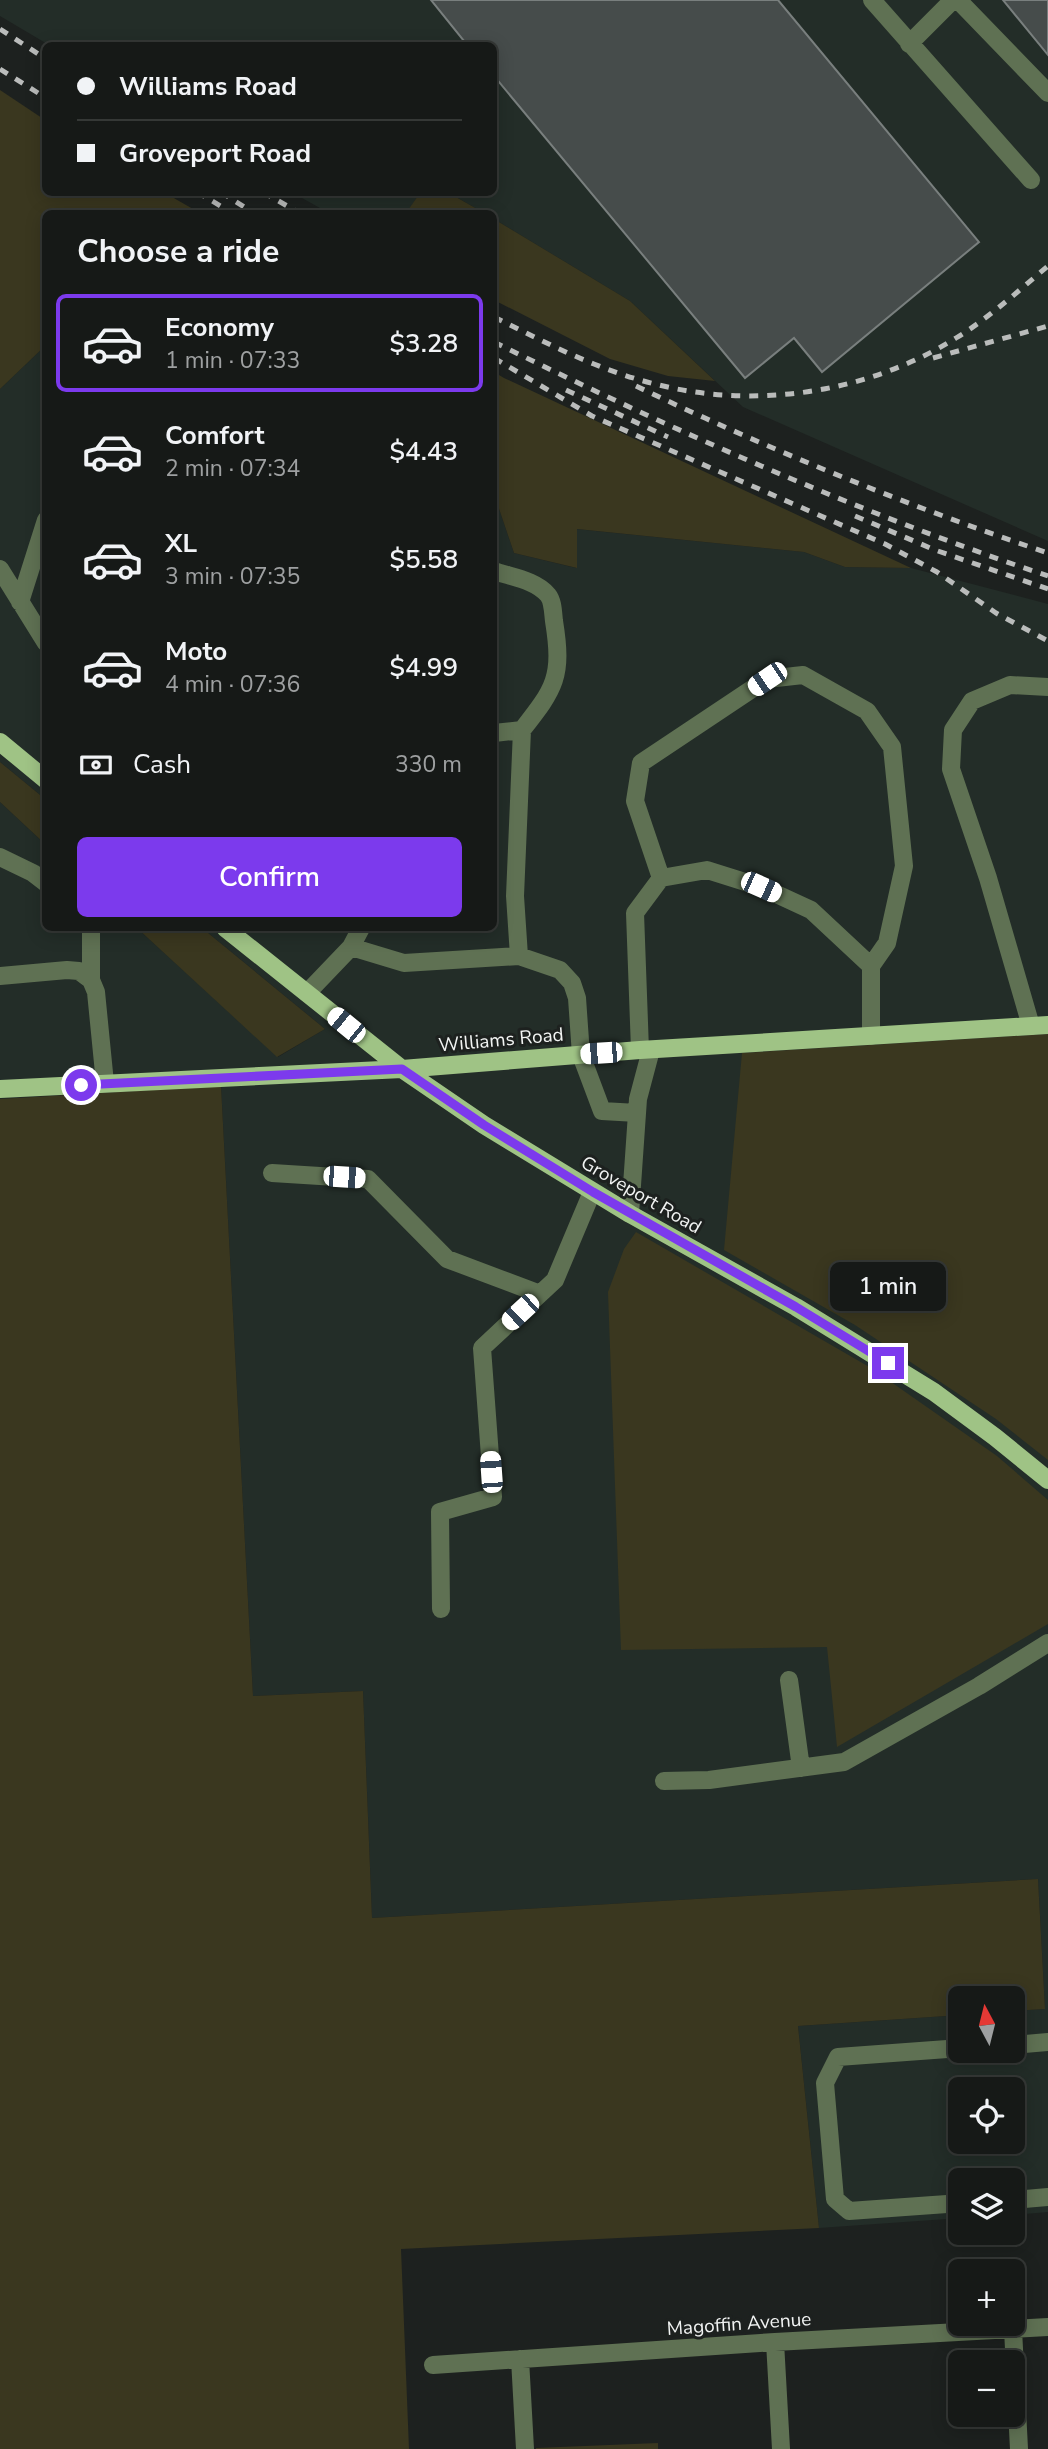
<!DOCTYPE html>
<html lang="en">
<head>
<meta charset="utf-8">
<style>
	:root { --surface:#161917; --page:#1f2220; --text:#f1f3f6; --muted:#9ea0a1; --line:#353836; --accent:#7c3aed }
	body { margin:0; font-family:"Nunito Sans",sans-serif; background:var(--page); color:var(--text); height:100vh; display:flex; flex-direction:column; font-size:26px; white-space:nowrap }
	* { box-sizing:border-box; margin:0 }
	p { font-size:23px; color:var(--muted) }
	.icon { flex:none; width:38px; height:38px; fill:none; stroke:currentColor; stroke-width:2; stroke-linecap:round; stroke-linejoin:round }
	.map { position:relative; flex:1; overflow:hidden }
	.panel { position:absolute; left:42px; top:210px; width:455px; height:721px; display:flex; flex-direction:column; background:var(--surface); border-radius:10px; box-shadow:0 4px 18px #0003,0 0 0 2px var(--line) }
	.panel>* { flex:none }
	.top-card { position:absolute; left:42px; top:42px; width:455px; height:154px; border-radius:10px; box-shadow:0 4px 18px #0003,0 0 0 2px var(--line); display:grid; align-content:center; height:154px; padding:0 35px; background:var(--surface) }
	.needle { width:46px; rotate:353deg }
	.buttons { position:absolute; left:948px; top:1986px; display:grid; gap:14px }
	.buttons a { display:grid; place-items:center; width:77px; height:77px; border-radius:10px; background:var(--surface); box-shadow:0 4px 18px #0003,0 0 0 2px var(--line); font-size:35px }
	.end { position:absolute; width:32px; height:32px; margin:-16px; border:9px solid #7c3aed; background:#fff; box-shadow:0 0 0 4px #fff }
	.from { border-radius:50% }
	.bubble { position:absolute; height:49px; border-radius:10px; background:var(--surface); box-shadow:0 4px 18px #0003,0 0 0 2px var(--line); font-size:23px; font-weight:600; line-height:49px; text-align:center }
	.car { position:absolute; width:21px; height:42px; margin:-21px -10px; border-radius:9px; box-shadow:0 0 5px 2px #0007; background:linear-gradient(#fff 24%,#345 0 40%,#fff 0 76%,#345 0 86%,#fff 0) }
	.top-card b { display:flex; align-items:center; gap:24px; height:66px; font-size:26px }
	.top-card b+b { border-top:2px solid var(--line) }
	.top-card i { width:18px; height:18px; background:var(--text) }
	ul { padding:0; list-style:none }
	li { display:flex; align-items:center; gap:21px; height:98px; margin:0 14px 10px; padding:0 21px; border:4px solid transparent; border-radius:10px }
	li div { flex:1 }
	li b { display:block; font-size:26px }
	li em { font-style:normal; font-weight:600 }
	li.current { border-color:var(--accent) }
	li>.icon { width:63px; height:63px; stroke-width:1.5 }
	h2 { padding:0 35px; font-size:32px; line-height:84px }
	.pay { display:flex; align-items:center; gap:18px; height:77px; padding:0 35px; font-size:26px }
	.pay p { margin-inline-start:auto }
	.action { display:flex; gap:14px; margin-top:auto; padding:14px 35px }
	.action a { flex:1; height:80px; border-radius:10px; background:var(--accent); color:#fff; font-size:28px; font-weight:600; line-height:80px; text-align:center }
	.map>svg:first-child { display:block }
</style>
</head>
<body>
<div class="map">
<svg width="1048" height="2449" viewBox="0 0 1048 2449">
	<rect width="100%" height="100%" fill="#1d211f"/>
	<path fill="#232d28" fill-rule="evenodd" d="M0,0H1048V541L743,407L630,301L494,219V214L484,213L449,193L494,192V46L49,45L0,16Z
		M293,193H420L406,214L329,213Z
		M45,346V799L0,762V389Z
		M494,494L514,553L576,568V529L804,552L845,567L911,568L1048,604V2212L1013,2215V2180H961V2218L819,2228L798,2026L961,2015V2051H1013V2011L1045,2009L1038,1879L372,1918L363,1691L253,1696L221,1086L0,1099V802L45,844L46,928H137L278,1057L325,1029L202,928H494ZM961,2090H1013V2142H961Z"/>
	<path fill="#3a371f" d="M0,90L45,120L46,192L165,193L200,213L46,214L45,346L0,389Z
		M420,193H449L484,213H406Z
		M494,219L630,301L715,381L668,376L610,359L494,300Z
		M494,372L504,378L911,568L845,567L804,552L577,529V568L514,553L494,494Z
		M0,762L45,799V844L0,802Z
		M137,928H202L325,1029L277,1057Z
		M1048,1034V1460L996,1419L855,1325L724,1250L742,1053Z
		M221,1086L253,1696L363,1691L372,1918L1038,1879L1045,2009L1013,2011V1998H961V2015L798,2026L819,2228L401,2249L409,2449H0V1099Z
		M636,1232L871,1368L997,1456L1048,1500V1624L837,1747L827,1647L621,1650L608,1292L624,1249Z
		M658,2443V2449H536V2448Z"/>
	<path fill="#464c4b" stroke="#797f7e" stroke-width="2" d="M431,0H778L979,242L822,372L794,338L745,378L494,76V46H468Z
		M1003,0H1048V55Z"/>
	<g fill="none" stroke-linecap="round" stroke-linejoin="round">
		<path stroke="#5f7153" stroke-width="18" d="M872,0L1031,180
			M958,0L1048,93
			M909,44L953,0
			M0,569L46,643
			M494,571C511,577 536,580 548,595C553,601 553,613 554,621C563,677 555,688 522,730
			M20,602L46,520
			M494,733L522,730L515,896L519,956
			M0,857L33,873L46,883
			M661,878L635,801L641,763L767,679L803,675L867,711L892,747L904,866L887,943L871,966
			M91,928V980L96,992L105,1083
			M351,947L404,963L519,956L560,970L572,983L577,998L581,1055L602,1111L637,1113
			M0,976L67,970L79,971L91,980
			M307,993L351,947L361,928
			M1031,1026L988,878L951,769L953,730L972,701L1010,685L1048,687
			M640,1050L635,913L661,878L707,870L761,887L811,910L871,966V1036
			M272,1173L368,1179L447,1259L540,1294
			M630,1214L638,1099L651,1050
			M441,1609L440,1512L493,1497L482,1348L555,1280L592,1192
			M789,1680L801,1768
			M664,1781L709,1780L844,1762L979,1686L1048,1643
			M1013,2045L1048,2042
			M961,2048L838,2057L825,2083L835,2199L849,2211L961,2203
			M1013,2200L1048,2197
			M1013,2329L1019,2449
			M775,2342L781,2449
			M520,2359L525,2449
			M433,2365L775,2342L1048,2327"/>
		<path stroke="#9fc385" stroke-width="18" d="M0,742L46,780
			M225,928L402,1069L484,1125L630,1214L796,1307L934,1392L995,1437L1048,1480
			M0,1089L402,1069L640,1050L1048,1025"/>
		<path stroke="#babcbb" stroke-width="5" stroke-dasharray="9 9" stroke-linecap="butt" d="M0,29L46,59
			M0,69L46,98
			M197,192L234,214
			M221,192L255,214
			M263,192L301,214
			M494,317C546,343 598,370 655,384C755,410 868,393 956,338C989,318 1018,291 1048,266
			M494,342C674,431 857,512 1048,576
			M494,358L592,416L885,544L937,572L996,613L1048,641
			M933,358L1048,326
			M636,386C770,450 908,506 1048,553
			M566,390L668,437
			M855,516L935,550L1048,589"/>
	</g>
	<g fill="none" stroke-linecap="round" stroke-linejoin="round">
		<path stroke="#7c3aed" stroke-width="9" d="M81,1085L402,1069L484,1125L593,1192L796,1307L888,1363"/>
	</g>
	<g text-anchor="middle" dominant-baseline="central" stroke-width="6" stroke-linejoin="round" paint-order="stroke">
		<g font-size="19" fill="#f2f4f3" stroke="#1d211f">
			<text transform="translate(501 1040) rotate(-5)">Williams Road</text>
			<text transform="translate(641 1195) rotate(30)">Groveport Road</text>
			<text transform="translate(739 2324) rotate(-4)">Magoffin Avenue</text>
		</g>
	</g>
</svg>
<div class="buttons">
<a><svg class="needle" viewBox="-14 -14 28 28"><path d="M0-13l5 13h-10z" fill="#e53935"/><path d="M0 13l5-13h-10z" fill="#9ea0a1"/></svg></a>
<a><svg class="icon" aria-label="locate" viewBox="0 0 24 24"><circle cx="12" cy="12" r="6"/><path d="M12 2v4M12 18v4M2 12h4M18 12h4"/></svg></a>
<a><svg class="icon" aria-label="layers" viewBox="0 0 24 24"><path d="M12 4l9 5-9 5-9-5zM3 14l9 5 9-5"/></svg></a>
<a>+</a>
<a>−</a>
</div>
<i class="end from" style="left:81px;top:1085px"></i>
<i class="end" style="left:888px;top:1363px"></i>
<div class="bubble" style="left:830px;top:1262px;width:116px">1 min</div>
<i class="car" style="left:767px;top:679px;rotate:236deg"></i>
<i class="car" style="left:761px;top:887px;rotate:114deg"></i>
<i class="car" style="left:346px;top:1025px;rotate:309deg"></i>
<i class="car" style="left:601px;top:1053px;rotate:266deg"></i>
<i class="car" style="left:344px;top:1177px;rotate:94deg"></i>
<i class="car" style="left:520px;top:1312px;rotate:227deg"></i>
<i class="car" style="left:491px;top:1472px;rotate:356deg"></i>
<div class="top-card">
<b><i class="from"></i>Williams Road</b>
<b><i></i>Groveport Road</b>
</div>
<section class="panel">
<h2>Choose a ride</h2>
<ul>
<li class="current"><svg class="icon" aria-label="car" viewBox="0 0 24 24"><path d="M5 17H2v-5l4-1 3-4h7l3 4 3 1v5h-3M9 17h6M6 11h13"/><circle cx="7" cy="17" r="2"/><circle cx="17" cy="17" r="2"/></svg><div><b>Economy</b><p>1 min · 07:33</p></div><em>$3.28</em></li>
<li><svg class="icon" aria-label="car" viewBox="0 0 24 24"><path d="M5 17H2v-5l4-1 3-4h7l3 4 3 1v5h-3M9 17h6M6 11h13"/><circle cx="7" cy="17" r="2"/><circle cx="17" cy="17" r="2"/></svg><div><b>Comfort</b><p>2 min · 07:34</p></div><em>$4.43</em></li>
<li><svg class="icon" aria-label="car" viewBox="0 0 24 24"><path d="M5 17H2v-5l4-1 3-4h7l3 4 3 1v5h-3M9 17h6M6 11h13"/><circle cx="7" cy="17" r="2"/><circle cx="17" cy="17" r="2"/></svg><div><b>XL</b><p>3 min · 07:35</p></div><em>$5.58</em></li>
<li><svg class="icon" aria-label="car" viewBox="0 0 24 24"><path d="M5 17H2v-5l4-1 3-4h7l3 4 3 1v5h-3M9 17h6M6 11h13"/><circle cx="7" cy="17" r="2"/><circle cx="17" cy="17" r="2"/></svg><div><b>Moto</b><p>4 min · 07:36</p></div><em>$4.99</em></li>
</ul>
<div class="pay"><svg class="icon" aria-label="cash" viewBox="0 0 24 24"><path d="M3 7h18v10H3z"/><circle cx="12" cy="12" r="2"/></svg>Cash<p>330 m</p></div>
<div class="action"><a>Confirm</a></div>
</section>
</div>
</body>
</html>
